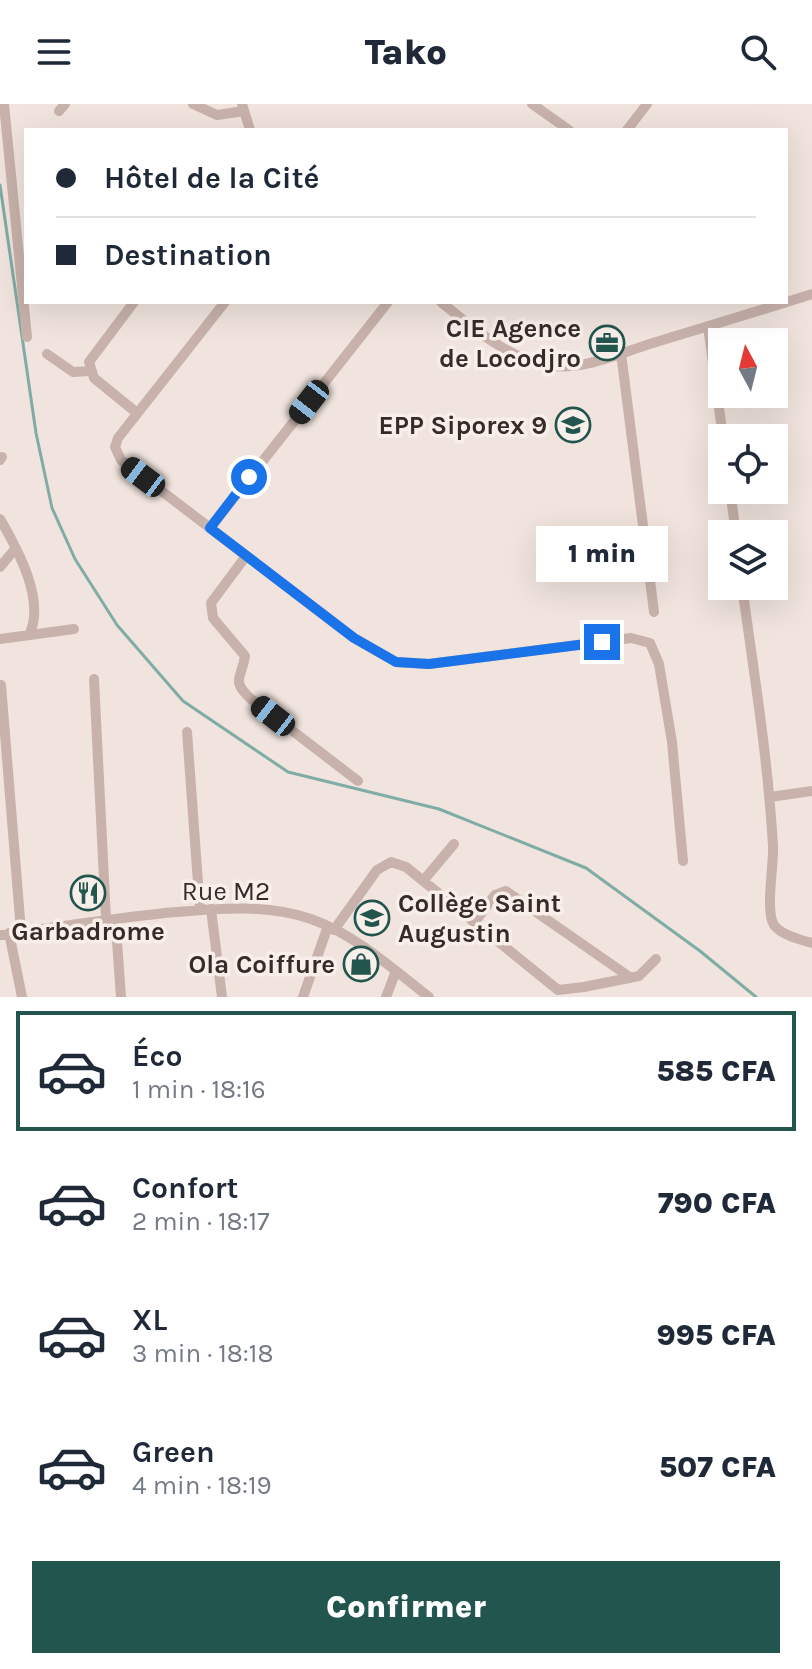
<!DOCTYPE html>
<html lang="fr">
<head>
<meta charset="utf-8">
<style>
	:root { --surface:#fff; --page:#f6f6f7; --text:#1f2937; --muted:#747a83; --line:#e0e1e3; --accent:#22554e }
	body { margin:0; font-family:Karla,sans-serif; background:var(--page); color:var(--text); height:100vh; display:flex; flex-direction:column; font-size:30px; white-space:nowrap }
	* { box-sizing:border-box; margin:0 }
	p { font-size:26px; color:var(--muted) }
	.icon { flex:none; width:44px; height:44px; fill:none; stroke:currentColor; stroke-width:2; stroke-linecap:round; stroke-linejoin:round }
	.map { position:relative; height:893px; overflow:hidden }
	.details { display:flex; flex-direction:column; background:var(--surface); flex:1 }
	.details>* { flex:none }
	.top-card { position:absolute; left:24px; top:24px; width:764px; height:176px; border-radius:0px; box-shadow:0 8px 32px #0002; display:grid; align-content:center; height:176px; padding:0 32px; background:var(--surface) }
	.needle { width:52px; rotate:353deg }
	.controls { position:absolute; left:708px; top:224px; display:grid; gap:16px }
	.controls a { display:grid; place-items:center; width:80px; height:80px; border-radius:0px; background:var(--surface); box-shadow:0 8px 32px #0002; font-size:40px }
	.end { position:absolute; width:36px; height:36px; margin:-18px; border:10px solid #1a73e8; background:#fff; box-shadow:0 0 0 4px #fff }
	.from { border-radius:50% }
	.bubble { position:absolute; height:56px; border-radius:0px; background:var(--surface); box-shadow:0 8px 32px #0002; font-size:26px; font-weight:800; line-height:56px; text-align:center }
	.car { position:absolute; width:24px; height:48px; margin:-24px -12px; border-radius:10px; box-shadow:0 0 6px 2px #0007; background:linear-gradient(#222 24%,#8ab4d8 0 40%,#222 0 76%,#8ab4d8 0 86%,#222 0) }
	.top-card b { display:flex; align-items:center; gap:28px; height:76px; font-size:30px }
	.top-card b+b { border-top:2px solid var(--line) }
	.top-card i { width:20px; height:20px; background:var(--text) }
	ul { padding:14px 0 0; list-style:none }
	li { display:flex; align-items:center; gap:24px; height:120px; margin:0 16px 12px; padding:0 16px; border:4px solid transparent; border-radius:0px }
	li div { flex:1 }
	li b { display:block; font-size:30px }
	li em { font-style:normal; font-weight:800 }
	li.on { border-color:var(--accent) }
	li>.icon { width:72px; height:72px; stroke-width:1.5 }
	.button { display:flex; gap:16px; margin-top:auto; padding:16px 32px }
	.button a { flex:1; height:92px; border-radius:0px; background:var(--accent); color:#fff; font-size:32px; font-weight:800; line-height:92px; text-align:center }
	header { display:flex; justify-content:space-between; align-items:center; height:104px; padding:0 32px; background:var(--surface); font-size:36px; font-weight:800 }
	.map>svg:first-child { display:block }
</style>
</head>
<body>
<header><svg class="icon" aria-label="menu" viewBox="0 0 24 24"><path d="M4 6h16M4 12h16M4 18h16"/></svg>Tako<svg class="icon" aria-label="search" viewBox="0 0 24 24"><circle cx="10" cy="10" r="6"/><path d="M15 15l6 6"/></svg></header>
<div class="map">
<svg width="812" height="893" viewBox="0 0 812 893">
	<rect width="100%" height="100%" fill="#f1e4de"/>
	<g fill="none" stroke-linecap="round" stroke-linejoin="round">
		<path stroke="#7faca5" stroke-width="3" d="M0,81L36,329L52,404L75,455L117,521L183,597L288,668L439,705L586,764L700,847L756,893"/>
		<path stroke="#c8b2ab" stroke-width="10" d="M4,0L27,233
			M193,0L217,11L244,7
			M242,0L250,26
			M532,0L569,26
			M59,7L65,0
			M627,26L647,0
			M134,198L89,258L94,274L137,309
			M225,198L118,334L115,343L121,356L354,534L396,558L429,560L631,534L650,539L659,560L672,638L683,757
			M441,198C472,223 506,253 546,261C581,268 620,249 653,239C706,223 759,207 812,190
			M708,222L723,334
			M621,249L654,508
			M47,250L73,268L90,267
			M0,356L2,353
			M730,386L736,430
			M0,415C18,446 46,497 29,531
			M210,424L388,198
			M246,452L211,499L213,514L245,552C242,574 230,576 251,595L358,677
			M0,463L15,445
			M742,482C754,569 768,655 773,742C774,761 765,807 774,821C781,831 801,836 812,839
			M0,535L74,525
			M94,575L106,815L116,824L121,893
			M1,581L21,827
			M187,628L200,806
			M770,693L812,687
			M423,777L454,740
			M211,805L222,893
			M474,819L495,791L506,787L631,874
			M334,826L377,766L391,758L406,763L558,886L584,883L639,872L656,855
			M9,829L22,893
			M0,831C55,823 110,815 165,809C214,805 264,799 311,815C356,831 393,865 429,893
			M303,893L328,822
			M386,893L396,867"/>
	</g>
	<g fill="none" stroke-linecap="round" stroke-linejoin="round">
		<path stroke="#1a73e8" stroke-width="10" d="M249,373L210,424L354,534L396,558L429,560L602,538"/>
	</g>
	<defs>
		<g id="office-ring" transform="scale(1.8)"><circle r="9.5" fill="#f8efea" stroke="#22554e" stroke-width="1.5"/><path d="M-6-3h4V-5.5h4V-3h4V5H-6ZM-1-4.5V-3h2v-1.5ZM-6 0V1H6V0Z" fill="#22554e"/></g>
		<g id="school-ring" transform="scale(1.8)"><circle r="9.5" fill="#f8efea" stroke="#22554e" stroke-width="1.5"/><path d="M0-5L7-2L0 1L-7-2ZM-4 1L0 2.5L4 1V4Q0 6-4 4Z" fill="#22554e"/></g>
		<g id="restaurant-ring" transform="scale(1.8)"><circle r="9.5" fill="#f8efea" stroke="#22554e" stroke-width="1.5"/><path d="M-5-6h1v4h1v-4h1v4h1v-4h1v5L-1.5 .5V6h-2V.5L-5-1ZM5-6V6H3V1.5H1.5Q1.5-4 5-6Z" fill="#22554e"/></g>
		<g id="shop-ring" transform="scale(1.8)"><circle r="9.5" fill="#f8efea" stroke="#22554e" stroke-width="1.5"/><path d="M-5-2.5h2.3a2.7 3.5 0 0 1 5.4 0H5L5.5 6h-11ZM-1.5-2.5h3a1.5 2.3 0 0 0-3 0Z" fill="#22554e"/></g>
	</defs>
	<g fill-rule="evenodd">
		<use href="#office-ring" x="607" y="239"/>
		<use href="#school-ring" x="573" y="321"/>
		<use href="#restaurant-ring" x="88" y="789"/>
		<use href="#school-ring" x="372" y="814"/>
		<use href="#shop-ring" x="361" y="860"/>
	</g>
	<g text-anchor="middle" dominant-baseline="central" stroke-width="7" stroke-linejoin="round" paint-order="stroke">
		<g font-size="26" font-weight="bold" fill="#362b29" stroke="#f8efea" text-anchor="end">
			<text x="581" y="224">CIE Agence<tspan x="581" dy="30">de Locodjro</tspan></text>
			<text x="547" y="321">EPP Siporex 9</text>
			<text x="398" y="799" text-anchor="start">Collège Saint<tspan x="398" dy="30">Augustin</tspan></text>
			<text x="88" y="827" text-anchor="middle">Garbadrome</text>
			<text x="335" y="860">Ola Coiffure</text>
		</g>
		<g font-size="26" fill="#362b29" stroke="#f8efea">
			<text x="226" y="787">Rue M2</text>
		</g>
	</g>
</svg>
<div class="controls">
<a><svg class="needle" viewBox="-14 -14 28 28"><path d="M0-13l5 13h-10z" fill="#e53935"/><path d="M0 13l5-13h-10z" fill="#747a83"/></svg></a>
<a><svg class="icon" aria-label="locate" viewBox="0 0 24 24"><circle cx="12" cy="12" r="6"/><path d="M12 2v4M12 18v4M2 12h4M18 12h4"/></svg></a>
<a><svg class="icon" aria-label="layers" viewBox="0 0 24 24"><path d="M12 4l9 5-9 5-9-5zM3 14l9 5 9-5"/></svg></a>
</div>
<i class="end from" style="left:249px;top:373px"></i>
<i class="end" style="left:602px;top:538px"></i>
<div class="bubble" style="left:536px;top:422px;width:132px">1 min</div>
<i class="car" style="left:309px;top:298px;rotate:218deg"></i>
<i class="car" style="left:143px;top:373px;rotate:307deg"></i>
<i class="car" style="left:273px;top:612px;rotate:308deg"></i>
<div class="top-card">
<b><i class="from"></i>Hôtel de la Cité</b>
<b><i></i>Destination</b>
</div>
</div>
<section class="details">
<ul>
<li class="on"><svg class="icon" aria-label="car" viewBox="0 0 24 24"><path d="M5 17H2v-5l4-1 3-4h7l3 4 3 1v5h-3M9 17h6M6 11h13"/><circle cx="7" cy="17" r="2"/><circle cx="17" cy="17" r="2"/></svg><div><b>Éco</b><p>1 min · 18:16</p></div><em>585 CFA</em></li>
<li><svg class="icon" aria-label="car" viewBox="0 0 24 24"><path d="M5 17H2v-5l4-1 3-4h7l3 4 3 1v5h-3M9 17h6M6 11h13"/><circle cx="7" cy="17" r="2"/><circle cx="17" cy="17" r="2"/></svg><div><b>Confort</b><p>2 min · 18:17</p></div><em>790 CFA</em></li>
<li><svg class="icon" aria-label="car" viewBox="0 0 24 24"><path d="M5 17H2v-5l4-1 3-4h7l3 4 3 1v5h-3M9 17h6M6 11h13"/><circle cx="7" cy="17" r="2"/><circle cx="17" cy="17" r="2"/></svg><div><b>XL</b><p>3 min · 18:18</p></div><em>995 CFA</em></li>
<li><svg class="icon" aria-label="car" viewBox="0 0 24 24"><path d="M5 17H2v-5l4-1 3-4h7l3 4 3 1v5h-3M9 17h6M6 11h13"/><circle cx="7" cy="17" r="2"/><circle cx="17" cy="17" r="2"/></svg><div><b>Green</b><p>4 min · 18:19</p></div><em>507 CFA</em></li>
</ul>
<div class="button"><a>Confirmer</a></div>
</section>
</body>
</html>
